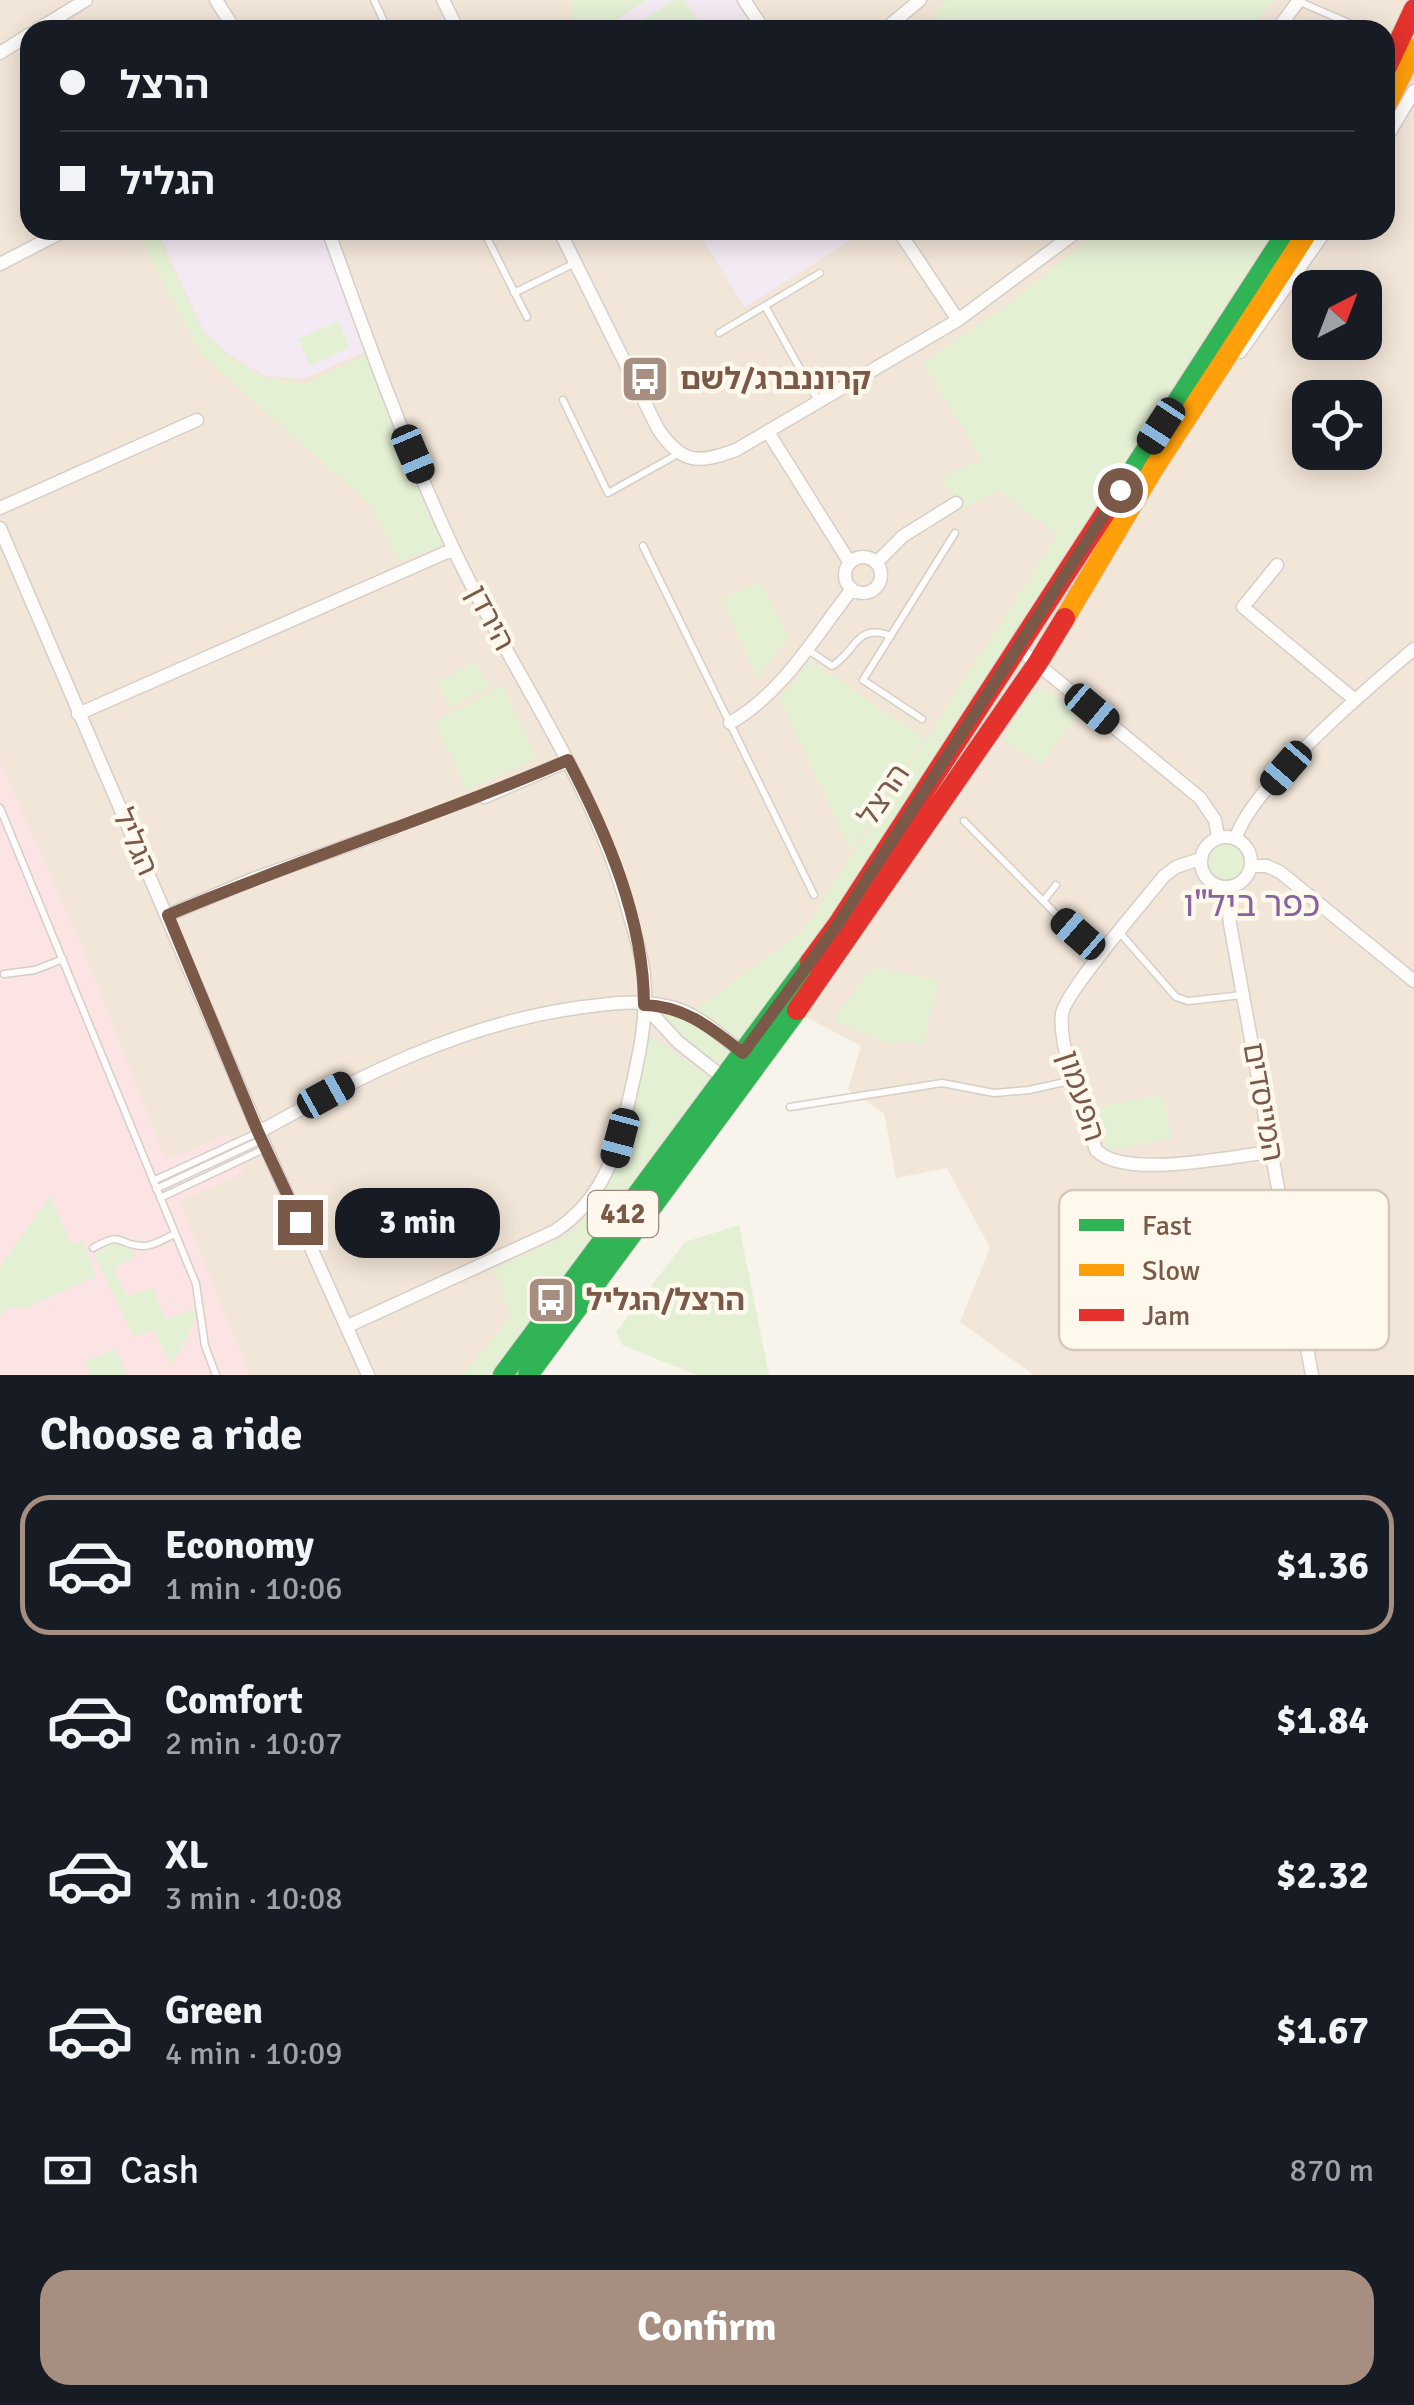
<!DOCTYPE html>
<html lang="en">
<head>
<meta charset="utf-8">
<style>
	:root { --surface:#171b24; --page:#20242c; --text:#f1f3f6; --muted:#9ea1a6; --line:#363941; --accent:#a68f81 }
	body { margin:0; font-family:Signika,"Noto Sans Hebrew",sans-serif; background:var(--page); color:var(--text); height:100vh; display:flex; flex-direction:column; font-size:38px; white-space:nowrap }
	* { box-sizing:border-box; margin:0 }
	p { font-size:32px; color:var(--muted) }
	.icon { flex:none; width:55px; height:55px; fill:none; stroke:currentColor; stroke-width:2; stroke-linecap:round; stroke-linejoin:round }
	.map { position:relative; height:1375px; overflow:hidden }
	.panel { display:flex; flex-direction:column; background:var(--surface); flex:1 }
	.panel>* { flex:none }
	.hud { position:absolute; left:20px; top:20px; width:1375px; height:220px; border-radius:30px; box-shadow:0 5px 25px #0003; display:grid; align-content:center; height:220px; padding:0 40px; background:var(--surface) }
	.needle { width:65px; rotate:42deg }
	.tools { position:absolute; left:1292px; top:270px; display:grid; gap:20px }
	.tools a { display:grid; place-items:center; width:90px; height:90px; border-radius:20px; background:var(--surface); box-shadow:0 5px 25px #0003; font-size:50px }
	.end { position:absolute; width:45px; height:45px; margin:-22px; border:12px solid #7a5948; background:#fff; box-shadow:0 0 0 5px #fff }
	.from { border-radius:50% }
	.bubble { position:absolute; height:70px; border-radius:30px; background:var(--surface); box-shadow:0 5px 25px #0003; font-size:32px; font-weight:700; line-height:70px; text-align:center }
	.car { position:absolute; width:30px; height:60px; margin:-30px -15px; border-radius:12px; box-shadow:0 0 8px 2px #0007; background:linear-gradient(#222 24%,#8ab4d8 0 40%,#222 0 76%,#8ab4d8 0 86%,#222 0) }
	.hud b { display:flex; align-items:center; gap:35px; height:95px; font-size:38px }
	.hud b+b { border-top:2px solid var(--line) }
	.hud i { width:25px; height:25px; background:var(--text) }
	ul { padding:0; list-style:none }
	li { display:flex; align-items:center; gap:30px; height:140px; margin:0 20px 15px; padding:0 20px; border:5px solid transparent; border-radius:30px }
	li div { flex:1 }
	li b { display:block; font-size:38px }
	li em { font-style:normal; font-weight:700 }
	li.on { border-color:var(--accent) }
	li>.icon { width:90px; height:90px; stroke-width:1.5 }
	h2 { padding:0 40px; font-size:45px; line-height:120px }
	.pay { display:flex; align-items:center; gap:25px; height:110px; padding:0 40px; font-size:38px }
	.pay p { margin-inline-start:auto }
	.primary-button { display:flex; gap:20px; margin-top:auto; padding:20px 40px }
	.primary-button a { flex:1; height:115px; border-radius:30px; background:var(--accent); color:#fff; font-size:40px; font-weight:700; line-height:115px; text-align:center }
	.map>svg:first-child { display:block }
</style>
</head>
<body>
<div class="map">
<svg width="1414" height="1375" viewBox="0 0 1414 1375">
	<rect width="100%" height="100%" fill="#f8f3eb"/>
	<path fill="#f2e6d8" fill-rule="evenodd" d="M0,0H1414V1375H1034L960,1322L990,1248L947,1168L896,1178L884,1113L848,1090L861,1046L806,1017L539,1375H0ZM30,30H1385V230H30ZM1310,288H1365V342H1310ZM1310,398H1365V452H1310Z"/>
	<path fill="#f4eaf4" d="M646,0H743L762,30H599Z
		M157,230H322L365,352L303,379L264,375L232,356L204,332Z
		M696,230H867L745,307Z"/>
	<path fill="#fbe4e3" d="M0,761L83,948L166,1160L228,1134L245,1172L180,1201L250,1375H0Z"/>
	<path fill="#e4f0d4" d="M571,0H647L600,30H571Z
		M673,0H685L700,23L689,30H628Z
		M946,0H1273L1251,30H944L935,13Z
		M136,230H155L204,333L232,358L264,378L304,384L369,354L445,544L399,561L371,505L201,354Z
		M1100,230H1236L1245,239L1252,230H1273L828,923L741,1041L695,1010L804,930L1070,515L1056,533L998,491L959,511L942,478L982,459L923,363L1006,306Z
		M338,321L350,347L310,366L298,339Z
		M761,582L789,638L757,677L721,599Z
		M810,660L924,739L851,851L780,699Z
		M475,662L489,686L451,707L437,683Z
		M503,685L536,759L466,790L435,722Z
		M1046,689L1079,714L1040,765L1003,739L1033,691Z
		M1207 862a19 19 0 1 1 38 0a19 19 0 1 1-38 0Z
		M872,967L939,980L923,1043L884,1041L833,1020Z
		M670,1011L686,1017L739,1053L722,1072L668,1030L662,1019Z
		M649,1035L715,1080L493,1375H463L511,1316L493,1269C517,1257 548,1247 570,1232C626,1192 636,1097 649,1035Z
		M1163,1095L1172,1138L1107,1150L1098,1107Z
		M50,1195L71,1244L83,1241L96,1276L28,1307L4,1309L0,1316V1267Z
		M739,1225L769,1375H697L622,1345L616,1332L685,1242Z
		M112,1243L123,1244L136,1255L113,1269L128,1297L152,1287L166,1320L195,1308V1322L172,1366L153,1330L134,1337L94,1255Z
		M115,1349L127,1375H90L85,1362Z"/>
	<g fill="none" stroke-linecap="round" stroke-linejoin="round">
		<g stroke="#d7cec8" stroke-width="9">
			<path id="lane" d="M374,0L388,30
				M1298,1L1365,30
				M483,230L527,317
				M514,293L575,263
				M765,306L818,401
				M719,333L820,273
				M563,400L608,493L678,454
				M643,546L814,895
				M808,650L832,666C856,652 856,622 891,636
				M922,719L863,680L955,533
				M0,808L196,1284L205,1346L216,1375
				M964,821L1055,913L1099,952
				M392,829L484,797
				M1044,900L1056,885
				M1120,933L1176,997L1188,1001L1242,995
				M4,974L35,970L63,959
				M790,1107L942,1083L994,1093L1029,1090L1074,1080
				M153,1181L257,1133
				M156,1189L261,1140
				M160,1198L266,1148
				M93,1248C125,1230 116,1245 142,1246C152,1247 165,1238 175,1234"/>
		</g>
		<g stroke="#d7cec8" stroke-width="15">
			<path id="street" d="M216,0L235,30
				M443,0L458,30
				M744,0L764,30
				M37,30L86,0
				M884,30L920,0
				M1277,30L1299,0
				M0,53L30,34
				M1385,140L1414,91
				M328,230C366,337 405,445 453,548C510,670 593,779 628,910C634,931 642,954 644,976C648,1020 638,1061 628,1104C615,1157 602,1200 555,1231L348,1326
				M559,230L658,429C682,464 697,464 736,450L958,320L1079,230
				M898,230L958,320
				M0,264L66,230
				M1240,352L1326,230
				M768,432L850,563
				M0,508L197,420
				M0,528L259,1132L368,1375
				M845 575a18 18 0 1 1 36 0a18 18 0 1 1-36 0Z
				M876,563L903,536L956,503
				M1277,565L1243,607L1355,700
				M1018,648L1200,798L1215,820L1218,837
				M78,714L454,549
				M730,723C783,693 815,636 852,589
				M484,797L568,761
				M1201 862a25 25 0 1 1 50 0a25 25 0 1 1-50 0Z
				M1236,838C1251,787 1370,686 1414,649
				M1200,859L1176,867L1164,876C1146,899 1064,993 1062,1014C1058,1048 1085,1116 1096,1150C1125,1180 1231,1156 1272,1152
				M1251,866H1267L1280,872L1414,981
				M1227,888L1230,924L1312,1375
				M168,915L253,879L391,830
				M644,1005L678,1042L725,1079
				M259,1132C360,1076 459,1025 576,1008C606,1004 635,999 666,1006C695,1011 721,1036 743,1053"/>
		</g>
		<g stroke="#dad0c9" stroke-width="22">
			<path id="fast" d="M1109,507L1288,230
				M503,1375L810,962
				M528,1375L797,1010"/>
		</g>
		<g stroke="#dad0c9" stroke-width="22">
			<path id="slow" d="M1385,108L1414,49
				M1065,618L1154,468L1309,230"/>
		</g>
		<g stroke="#dad0c9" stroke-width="22">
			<path id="jam" d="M1385,71L1414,9
				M810,962L838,924L1109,507
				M797,1010L1037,664L1065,618"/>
		</g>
		<use href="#lane" stroke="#fefdfc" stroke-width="6"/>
		<use href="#street" stroke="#fefdfc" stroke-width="12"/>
		<use href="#fast" stroke="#30b455" stroke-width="20"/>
		<use href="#slow" stroke="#ff9f0a" stroke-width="20"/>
		<use href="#jam" stroke="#e5322d" stroke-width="20"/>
	</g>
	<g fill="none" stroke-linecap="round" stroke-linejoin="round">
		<path stroke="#7a5948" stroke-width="12" d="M300,1222L258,1132L168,915C300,859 436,817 568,760C607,834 644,920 644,1005C685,1006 712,1029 743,1053L838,924L1120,490"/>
	</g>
	<defs>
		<g id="bus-square" transform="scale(2.5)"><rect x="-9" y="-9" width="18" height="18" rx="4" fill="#a68f81" stroke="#fff8ed"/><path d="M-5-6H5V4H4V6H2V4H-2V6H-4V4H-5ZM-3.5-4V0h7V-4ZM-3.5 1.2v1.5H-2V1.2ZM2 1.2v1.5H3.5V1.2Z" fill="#fff"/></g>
	</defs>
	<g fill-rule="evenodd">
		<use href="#bus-square" x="645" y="379"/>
		<use href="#bus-square" x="551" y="1300"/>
	</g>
	<g text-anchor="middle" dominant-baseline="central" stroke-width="9" stroke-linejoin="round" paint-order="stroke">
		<rect fill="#fff8ed" stroke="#a2897a" stroke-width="2.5" x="588" y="1191" width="70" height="46" rx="8"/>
		<g font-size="28" font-weight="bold" fill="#7a5948">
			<text x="623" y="1214">412</text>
		</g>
		<g font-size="30" font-weight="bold" fill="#7a5948" stroke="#fff8ed" text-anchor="start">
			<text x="680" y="379">קרוננברג/לשם</text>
			<text x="586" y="1300">הרצל/הגליל</text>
		</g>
		<g font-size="30" fill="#7a5948" stroke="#fff8ed">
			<text transform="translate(490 618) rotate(62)">הירדן</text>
			<text transform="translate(884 795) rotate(-56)">הרצל</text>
			<text transform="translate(135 842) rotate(66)">הגליל</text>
			<text transform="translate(1081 1096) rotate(72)">הפעמון</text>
			<text transform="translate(1263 1102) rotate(80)">המייסדים</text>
		</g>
		<g font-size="35" fill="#89639d" stroke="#fff8ed">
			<text x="1252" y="904">כפר ביל"ו</text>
		</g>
	</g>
	<rect x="1059" y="1190" width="330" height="160" rx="15" fill="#fff8ed" stroke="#d7c8bc" stroke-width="2.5"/>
	<rect x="1079" y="1219" width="45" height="12" fill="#30b455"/>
	<rect x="1079" y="1264" width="45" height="12" fill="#ff9f0a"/>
	<rect x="1079" y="1309" width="45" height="12" fill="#e5322d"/>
	<g font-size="28" fill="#7a5948">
		<text x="1142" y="1235">Fast</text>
		<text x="1142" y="1280">Slow</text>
		<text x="1142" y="1325">Jam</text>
	</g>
</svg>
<div class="tools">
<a><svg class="needle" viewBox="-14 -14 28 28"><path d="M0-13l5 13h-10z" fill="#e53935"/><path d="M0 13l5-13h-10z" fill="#9ea1a6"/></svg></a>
<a><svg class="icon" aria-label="locate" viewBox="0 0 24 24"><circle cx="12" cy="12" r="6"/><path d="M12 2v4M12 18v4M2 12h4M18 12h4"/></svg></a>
</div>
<i class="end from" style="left:1120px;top:490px"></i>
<i class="end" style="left:300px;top:1222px"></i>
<div class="bubble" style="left:335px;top:1188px;width:165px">3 min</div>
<i class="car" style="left:1161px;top:426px;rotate:213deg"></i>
<i class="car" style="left:413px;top:454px;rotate:157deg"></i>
<i class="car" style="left:1092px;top:709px;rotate:130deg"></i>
<i class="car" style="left:1286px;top:768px;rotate:221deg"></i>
<i class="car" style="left:1078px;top:934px;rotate:311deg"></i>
<i class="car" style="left:326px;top:1095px;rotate:61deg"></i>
<i class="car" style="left:620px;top:1138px;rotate:195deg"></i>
<div class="hud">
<b><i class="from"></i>הרצל</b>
<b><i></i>הגליל</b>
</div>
</div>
<section class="panel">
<h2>Choose a ride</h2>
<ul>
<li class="on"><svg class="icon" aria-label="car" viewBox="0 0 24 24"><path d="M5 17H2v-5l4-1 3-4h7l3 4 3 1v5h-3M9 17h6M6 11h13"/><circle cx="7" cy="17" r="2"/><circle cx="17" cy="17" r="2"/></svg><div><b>Economy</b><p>1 min · 10:06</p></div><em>$1.36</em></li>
<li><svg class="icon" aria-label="car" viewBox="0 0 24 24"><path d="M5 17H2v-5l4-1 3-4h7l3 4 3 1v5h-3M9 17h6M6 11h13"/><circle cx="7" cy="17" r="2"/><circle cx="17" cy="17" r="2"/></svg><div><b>Comfort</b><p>2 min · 10:07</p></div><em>$1.84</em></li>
<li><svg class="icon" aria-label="car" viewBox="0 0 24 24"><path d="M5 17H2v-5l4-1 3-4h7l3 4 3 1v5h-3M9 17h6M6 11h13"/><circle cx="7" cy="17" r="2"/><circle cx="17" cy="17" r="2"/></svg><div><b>XL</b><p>3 min · 10:08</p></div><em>$2.32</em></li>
<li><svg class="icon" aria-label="car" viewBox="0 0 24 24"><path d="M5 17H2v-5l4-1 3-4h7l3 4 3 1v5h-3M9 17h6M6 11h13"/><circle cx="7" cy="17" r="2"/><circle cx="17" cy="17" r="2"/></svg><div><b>Green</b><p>4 min · 10:09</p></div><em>$1.67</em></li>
</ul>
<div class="pay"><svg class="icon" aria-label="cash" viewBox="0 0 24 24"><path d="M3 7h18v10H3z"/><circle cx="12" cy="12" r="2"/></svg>Cash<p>870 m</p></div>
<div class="primary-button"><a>Confirm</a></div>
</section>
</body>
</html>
